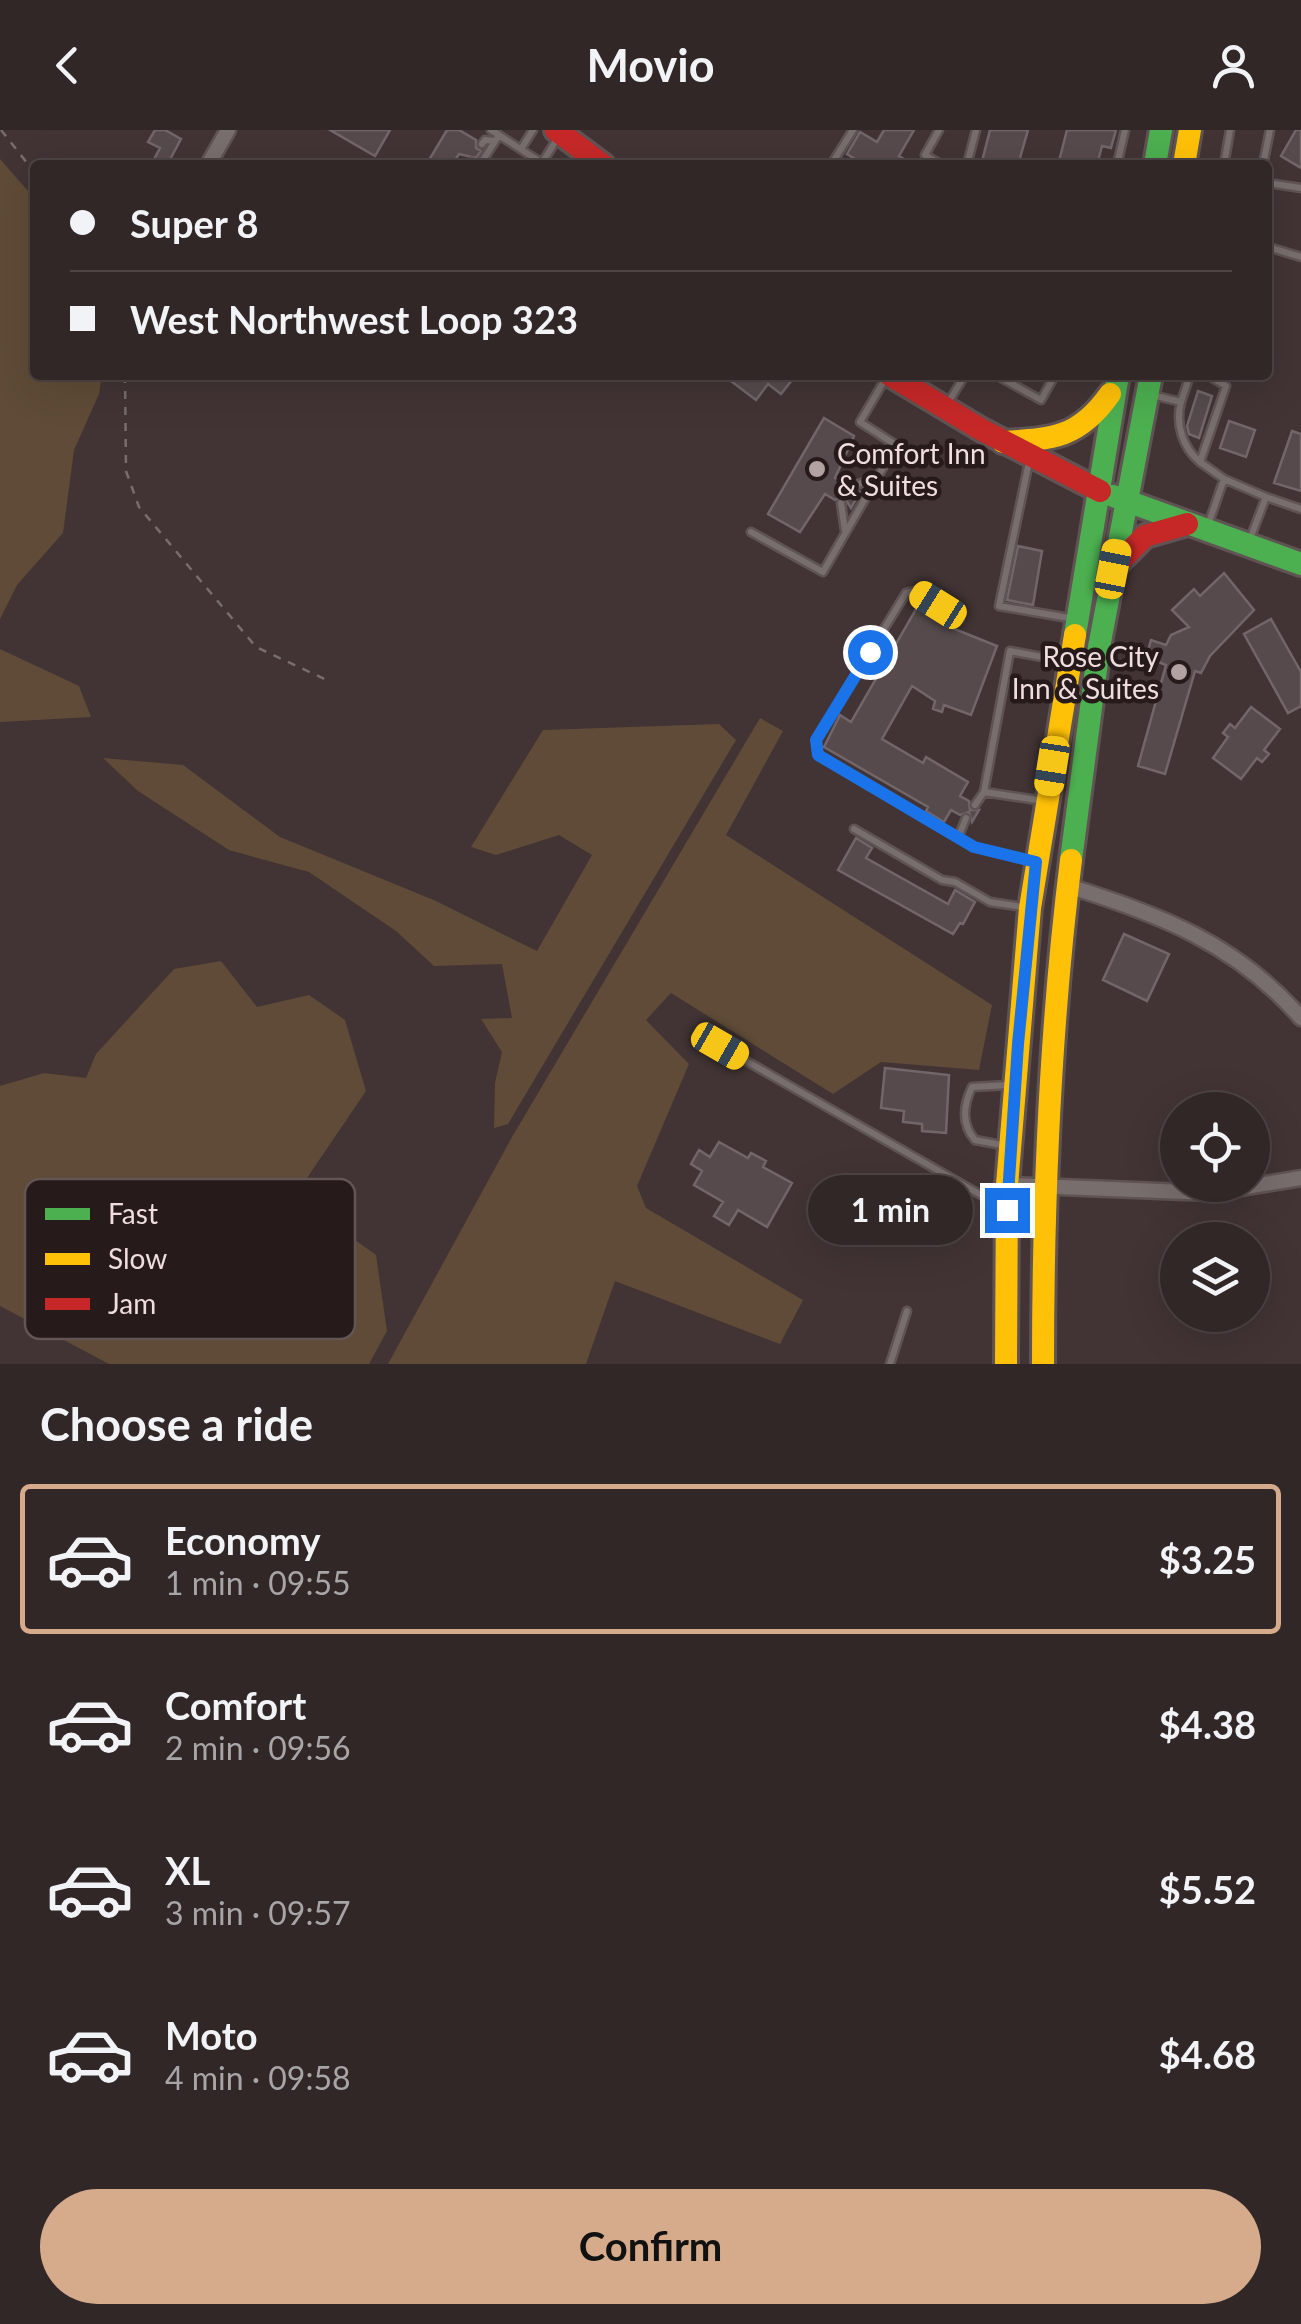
<!DOCTYPE html>
<html lang="en">
<head>
<meta charset="utf-8">
<style>
	:root { --surface:#322727; --page:#3a2f2f; --text:#f1f3f6; --muted:#a8a5a7; --line:#4d4444; --accent:#d6ab8b }
	body { margin:0; font-family:Lato,sans-serif; background:var(--page); color:var(--text); height:100vh; display:flex; flex-direction:column; font-size:38px; white-space:nowrap }
	* { box-sizing:border-box; margin:0 }
	p { font-size:32px; color:var(--muted) }
	.icon { flex:none; width:55px; height:55px; fill:none; stroke:currentColor; stroke-width:2; stroke-linecap:round; stroke-linejoin:round }
	.map { position:relative; height:1234px; overflow:hidden }
	.drawer { display:flex; flex-direction:column; background:var(--surface); flex:1 }
	.drawer>* { flex:none }
	.guide { position:absolute; left:30px; top:30px; width:1242px; height:220px; border-radius:10px; box-shadow:0 10px 40px #0002,0 0 0 2px var(--line); display:grid; align-content:center; height:220px; padding:0 40px; background:var(--surface) }
	.controls { position:absolute; left:1160px; top:962px; display:grid; gap:20px }
	.controls a { display:grid; place-items:center; width:110px; height:110px; border-radius:50%; background:var(--surface); box-shadow:0 10px 40px #0002,0 0 0 2px var(--line); font-size:50px }
	.end { position:absolute; width:45px; height:45px; margin:-22px; border:12px solid #1a73e8; background:#fff; box-shadow:0 0 0 5px #fff }
	.from { border-radius:50% }
	.bubble { position:absolute; height:70px; border-radius:35px; background:var(--surface); box-shadow:0 10px 40px #0002,0 0 0 2px var(--line); font-size:32px; font-weight:700; line-height:70px; text-align:center }
	.car { position:absolute; width:30px; height:60px; margin:-30px -15px; border-radius:12px; box-shadow:0 0 8px 2px #0007; background:linear-gradient(#f5c518 24%,#345 0 40%,#f5c518 0 76%,#345 0 86%,#f5c518 0) }
	.guide b { display:flex; align-items:center; gap:35px; height:95px; font-size:38px }
	.guide b+b { border-top:2px solid var(--line) }
	.guide i { width:25px; height:25px; background:var(--text) }
	ul { padding:0; list-style:none }
	li { display:flex; align-items:center; gap:30px; height:150px; margin:0 20px 15px; padding:0 20px; border:5px solid transparent; border-radius:10px }
	li div { flex:1 }
	li b { display:block; font-size:38px }
	li em { font-style:normal; font-weight:700 }
	li.on { border-color:var(--accent) }
	li>.icon { width:90px; height:90px; stroke-width:1.5 }
	h2 { padding:0 40px; font-size:45px; line-height:120px }
	.action { display:flex; gap:20px; margin-top:auto; padding:20px 40px }
	.action a { flex:1; height:115px; border-radius:60px; background:var(--accent); color:#111; font-size:40px; font-weight:700; line-height:115px; text-align:center }
	header { display:flex; justify-content:space-between; align-items:center; height:130px; padding:0 40px; background:var(--surface); font-size:45px; font-weight:700 }
	.map>svg:first-child { display:block }
</style>
</head>
<body>
<header><svg class="icon" aria-label="back" viewBox="0 0 24 24"><path d="M15 5l-7 7 7 7"/></svg>Movio<svg class="icon" aria-label="person" viewBox="0 0 24 24"><circle cx="12" cy="8" r="4"/><path d="M4 21q1-7 8-7t8 7"/></svg></header>
<div class="map">
<svg width="1301" height="1234" viewBox="0 0 1301 1234">
	<rect width="100%" height="100%" fill="#423434"/>
	<path fill="#5f4b37" d="M0,29L35,69V245H102L99,264L74,320L63,403L17,455L0,489Z
		M0,519L79,556L91,587L0,592Z
		M760,588L783,601L726,705L992,875L979,940L881,932L833,964L671,863L646,890L689,934L637,1056L646,1078L803,1170L780,1214L615,1151L586,1234H388L512,1007Z
		M719,594L736,610L508,994L494,998L495,953L502,922L481,889L512,888L502,834L434,836L396,801L309,742L229,720L138,661L103,628L183,635L280,707L436,771L537,821L592,725L559,705L496,725L471,717L543,600Z
		M221,831L257,877L309,865L345,890L366,961L307,1048L319,1084L376,1125L387,1201L369,1234H109L0,1176V956L44,943L86,948L96,924L174,839Z"/>
	<path fill="#564a4c" stroke="#726668" stroke-width="2.5" d="M155,0H165L181,9L167,35H151L160,18L148,12Z
		M330,0H390L375,26Z
		M447,0H459L476,10V18L481,21L476,28L459,24L452,35H426Z
		M884,0H914L899,26L914,35H851L855,29L847,24L860,2L877,12Z
		M990,0H1028L1018,35H981Z
		M1067,0H1116L1111,18L1102,16L1097,35H1058Z
		M1296,0H1301V38L1281,26Z
		M723,245H796L781,264L768,254L756,270Z
		M1198,261L1212,266L1199,308L1189,304L1187,296Z
		M824,288L854,306L835,348L844,353L846,363L860,362L851,378L844,367L835,370L825,364L800,402L768,384Z
		M1229,291L1255,300L1246,327L1220,318Z
		M1292,301L1301,304V361L1274,353Z
		M1018,416L1042,421L1033,475L1007,470Z
		M1224,443L1254,480L1210,526L1201,543L1195,541L1165,644L1138,636L1166,535L1146,527L1151,510L1166,515L1171,505L1189,497L1172,480L1194,459L1200,466Z
		M919,474L949,492L947,496L997,516L971,585L944,575L942,582L933,579L935,571L912,556L882,609L923,633L926,627L968,652L960,666L969,671L970,680H979L972,692L969,682L960,685L951,680L944,692L926,681L928,677L824,617L840,585L851,592Z
		M1271,489L1301,542V576L1288,583L1244,504Z
		M1251,577L1280,599L1264,620L1269,624L1262,632L1257,628L1241,649L1213,628L1228,607L1223,603L1230,594L1235,598Z
		M856,708L872,718L866,728L948,774L955,760L975,772L963,794L960,793L953,804L838,740Z
		M1124,804L1169,824L1147,871L1103,850Z
		M885,938L949,945L946,1003L922,1001V994L903,992L904,981L881,978Z
		M719,1012L748,1028L751,1023L766,1031L763,1037L792,1053L767,1097L738,1080L729,1095L714,1086L723,1072L694,1055L702,1041L691,1034L699,1020L710,1027Z"/>
	<g fill="none" stroke-linecap="round" stroke-linejoin="round">
		<g stroke="#605353" stroke-width="11">
			<path id="lane" d="M491,0L542,33L557,9
				M939,0L925,25L942,35
				M482,14L485,10L494,11
				M521,19L533,0
				M470,35L471,32
				M480,35L499,5
				M831,35L853,0
				M967,35L976,0
				M1117,35L1125,0
				M1224,35L1230,0
				M1263,35L1270,0
				M1268,53L1301,58
				M1268,117L1301,127
				M996,245L1041,270L1055,245
				M1208,245L1226,256L1200,332L1224,349L1266,367
				M1152,265L1181,272L1190,245
				M1181,272C1175,294 1183,318 1200,332
				M948,273L965,245
				M1029,332L999,476L1069,488
				M850,357L876,348
				M841,373L845,401
				M1208,395L1224,349
				M751,402L823,442L896,315L860,292L887,246
				M1250,409L1266,367L1301,379
				M960,489L916,461L906,463L816,610L818,625L974,717L1031,731
				M1044,671L984,662L1010,521L1063,531
				M975,675L984,662
				M854,699L942,750L955,752L990,772L1023,777
				M958,708L966,688
				M720,916L1002,1077
				M1002,1015L975,1010C961,994 963,976 972,957L1009,955
				M890,1234L907,1181"/>
		</g>
		<g stroke="#605353" stroke-width="19">
			<path id="street" d="M208,35L228,0
				M1068,756C1159,784 1237,814 1301,888
				M1007,1055L1210,1063L1301,1048"/>
		</g>
		<g stroke="#605353" stroke-width="28">
			<path id="fast" d="M1155,35L1161,0
				M1113,366L1301,434
				M1075,505L1118,245
				M1071,730L1099,517L1151,245"/>
		</g>
		<g stroke="#605353" stroke-width="28">
			<path id="slow" d="M1184,35L1190,0
				M1003,312C1053,309 1079,308 1110,264
				M1006,1234L1007,1055L1030,778L1075,505
				M1043,1234C1043,1065 1050,898 1071,730"/>
		</g>
		<g stroke="#605353" stroke-width="28">
			<path id="jam" d="M556,0L603,35
				M890,245L982,300L1100,361
				M1116,435L1145,406L1187,394"/>
		</g>
		<path stroke="#786d6d" stroke-width="2.5" stroke-dasharray="8 8" stroke-linecap="butt" d="M1,0L35,43
			M125,245L126,341L139,377L256,517L329,551"/>
		<use href="#lane" stroke="#796e6e" stroke-width="6"/>
		<use href="#street" stroke="#796e6e" stroke-width="14"/>
		<use href="#fast" stroke="#4caf50" stroke-width="22"/>
		<use href="#slow" stroke="#ffc107" stroke-width="22"/>
		<use href="#jam" stroke="#c62828" stroke-width="22"/>
	</g>
	<g fill="none" stroke-linecap="round" stroke-linejoin="round">
		<path stroke="#1a73e8" stroke-width="12" d="M870,522L816,610L818,625L974,717L1036,732L1018,914L1007,1080"/>
	</g>
	<g fill="#b2a2a2" stroke="#261a1a" stroke-width="4">
		<circle cx="817" cy="339" r="10"/>
		<circle cx="1179" cy="542" r="10"/>
	</g>
	<g text-anchor="middle" dominant-baseline="central" stroke-width="9" stroke-linejoin="round" paint-order="stroke">
		<g font-size="28" fill="#efdedd" stroke="#261a1a" text-anchor="start">
			<text x="837" y="323">Comfort Inn<tspan x="837" dy="32">&amp; Suites</tspan></text>
			<text x="1159" y="526" text-anchor="end">Rose City<tspan x="1159" dy="32">Inn &amp; Suites</tspan></text>
		</g>
	</g>
	<rect x="25" y="1049" width="330" height="160" rx="15" fill="#261a1a" stroke="#625554" stroke-width="2.5"/>
	<rect x="45" y="1078" width="45" height="12" fill="#4caf50"/>
	<rect x="45" y="1123" width="45" height="12" fill="#ffc107"/>
	<rect x="45" y="1168" width="45" height="12" fill="#c62828"/>
	<g font-size="28" fill="#efdedd">
		<text x="108" y="1094">Fast</text>
		<text x="108" y="1139">Slow</text>
		<text x="108" y="1184">Jam</text>
	</g>
</svg>
<div class="controls">
<a><svg class="icon" aria-label="locate" viewBox="0 0 24 24"><circle cx="12" cy="12" r="6"/><path d="M12 2v4M12 18v4M2 12h4M18 12h4"/></svg></a>
<a><svg class="icon" aria-label="layers" viewBox="0 0 24 24"><path d="M12 4l9 5-9 5-9-5zM3 14l9 5 9-5"/></svg></a>
</div>
<i class="end from" style="left:870px;top:522px"></i>
<i class="end" style="left:1007px;top:1080px"></i>
<div class="bubble" style="left:808px;top:1045px;width:165px">1 min</div>
<i class="car" style="left:1113px;top:439px;rotate:11deg"></i>
<i class="car" style="left:938px;top:475px;rotate:302deg"></i>
<i class="car" style="left:1052px;top:636px;rotate:189deg"></i>
<i class="car" style="left:720px;top:916px;rotate:120deg"></i>
<div class="guide">
<b><i class="from"></i>Super 8</b>
<b><i></i>West Northwest Loop 323</b>
</div>
</div>
<section class="drawer">
<h2>Choose a ride</h2>
<ul>
<li class="on"><svg class="icon" aria-label="car" viewBox="0 0 24 24"><path d="M5 17H2v-5l4-1 3-4h7l3 4 3 1v5h-3M9 17h6M6 11h13"/><circle cx="7" cy="17" r="2"/><circle cx="17" cy="17" r="2"/></svg><div><b>Economy</b><p>1 min · 09:55</p></div><em>$3.25</em></li>
<li><svg class="icon" aria-label="car" viewBox="0 0 24 24"><path d="M5 17H2v-5l4-1 3-4h7l3 4 3 1v5h-3M9 17h6M6 11h13"/><circle cx="7" cy="17" r="2"/><circle cx="17" cy="17" r="2"/></svg><div><b>Comfort</b><p>2 min · 09:56</p></div><em>$4.38</em></li>
<li><svg class="icon" aria-label="car" viewBox="0 0 24 24"><path d="M5 17H2v-5l4-1 3-4h7l3 4 3 1v5h-3M9 17h6M6 11h13"/><circle cx="7" cy="17" r="2"/><circle cx="17" cy="17" r="2"/></svg><div><b>XL</b><p>3 min · 09:57</p></div><em>$5.52</em></li>
<li><svg class="icon" aria-label="car" viewBox="0 0 24 24"><path d="M5 17H2v-5l4-1 3-4h7l3 4 3 1v5h-3M9 17h6M6 11h13"/><circle cx="7" cy="17" r="2"/><circle cx="17" cy="17" r="2"/></svg><div><b>Moto</b><p>4 min · 09:58</p></div><em>$4.68</em></li>
</ul>
<div class="action"><a>Confirm</a></div>
</section>
</body>
</html>
